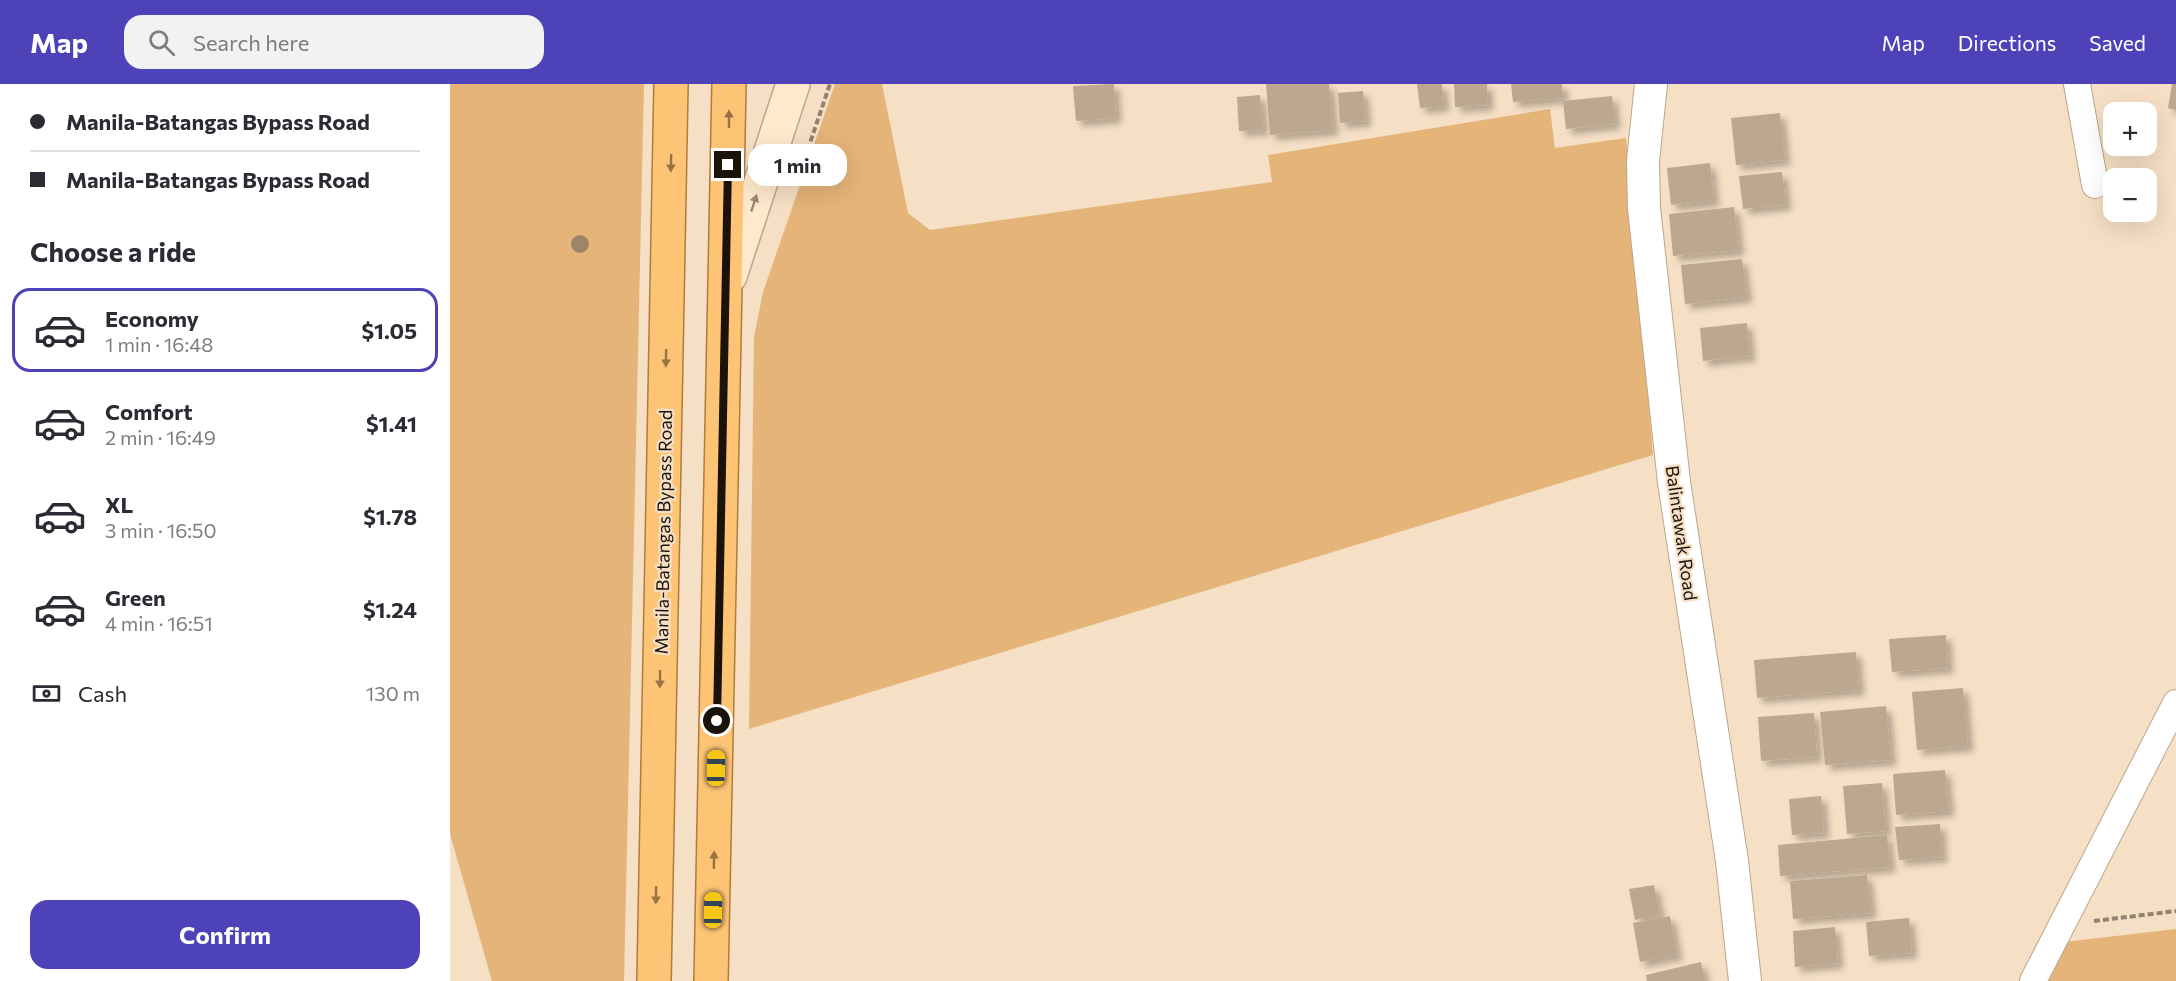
<!DOCTYPE html>
<html lang="en">
<head>
<meta charset="utf-8">
<style>
	:root { --surface:#fff; --page:#f2f2f3; --text:#2b2b33; --muted:#7c7c81; --line:#e1e1e2; --accent:#4e42b9 }
	body { margin:0; font-family:Commissioner,sans-serif; background:var(--page); color:var(--text); height:100vh; display:flex; flex-direction:column; font-size:22px; white-space:nowrap }
	* { box-sizing:border-box; margin:0 }
	p { font-size:20px; color:var(--muted) }
	.icon { flex:none; width:33px; height:33px; fill:none; stroke:currentColor; stroke-width:2; stroke-linecap:round; stroke-linejoin:round }
	.map { position:relative; flex:1; overflow:hidden }
	.drawer { display:flex; flex-direction:column; background:var(--surface); width:450px }
	.drawer>* { flex:none }
	.hud { display:grid; align-content:center; height:132px; padding:0 30px; background:var(--surface) }
	.controls { position:absolute; left:1653px; top:18px; display:grid; gap:12px }
	.controls a { display:grid; place-items:center; width:54px; height:54px; border-radius:12px; background:var(--surface); box-shadow:0 6px 24px #0002; font-size:30px }
	.end { position:absolute; width:27px; height:27px; margin:-14px; border:8px solid #1b130a; background:#fff; box-shadow:0 0 0 3px #fff }
	.from { border-radius:50% }
	.bubble { position:absolute; height:42px; border-radius:18px; background:var(--surface); box-shadow:0 6px 24px #0002; font-size:20px; font-weight:700; line-height:42px; text-align:center }
	.car { position:absolute; width:18px; height:36px; margin:-18px -9px; border-radius:8px; box-shadow:0 0 4px 2px #0007; background:linear-gradient(#f5c518 24%,#345 0 40%,#f5c518 0 76%,#345 0 86%,#f5c518 0) }
	.hud b { display:flex; align-items:center; gap:21px; height:57px; font-size:22px }
	.hud b+b { border-top:2px solid var(--line) }
	.hud i { width:15px; height:15px; background:var(--text) }
	ul { padding:0; list-style:none }
	li { display:flex; align-items:center; gap:18px; height:84px; margin:0 12px 9px; padding:0 18px; border:3px solid transparent; border-radius:18px }
	li div { flex:1 }
	li b { display:block; font-size:22px }
	li em { font-style:normal; font-weight:700 }
	li.current { border-color:var(--accent) }
	li>.icon { width:54px; height:54px; stroke-width:1.5 }
	h2 { padding:0 30px; font-size:27px; line-height:72px }
	.pay { display:flex; align-items:center; gap:15px; height:66px; padding:0 30px; font-size:22px }
	.pay p { margin-inline-start:auto }
	.cta { display:flex; gap:12px; margin-top:auto; padding:12px 30px }
	.cta a { flex:1; height:69px; border-radius:18px; background:var(--accent); color:#fff; font-size:24px; font-weight:700; line-height:69px; text-align:center }
	header { display:flex; align-items:center; gap:36px; box-sizing:border-box; height:84px; padding:0 30px; background:var(--accent); color:#fff }
	header strong { font-size:28px }
	nav { display:flex; gap:33px; margin-inline-start:auto; font-size:21px }
	.search { width:420px; height:54px; background:var(--page); display:flex; align-items:center; gap:15px; box-sizing:border-box; padding:0 21px; border-radius:18px; color:var(--muted); font-size:22px }
	main { display:flex; flex:1; min-height:0 }
	.map>svg:first-child { display:block }
</style>
</head>
<body>
<header>
<strong>Map</strong>
<div class="search"><svg class="icon" aria-label="search" viewBox="0 0 24 24"><circle cx="10" cy="10" r="6"/><path d="M15 15l6 6"/></svg>Search here</div>
<nav><a>Map</a><a>Directions</a><a>Saved</a></nav>
</header>
<main>
<section class="drawer">
<div class="hud">
<b><i class="from"></i>Manila-Batangas Bypass Road</b>
<b><i></i>Manila-Batangas Bypass Road</b>
</div>
<h2>Choose a ride</h2>
<ul>
<li class="current"><svg class="icon" aria-label="car" viewBox="0 0 24 24"><path d="M5 17H2v-5l4-1 3-4h7l3 4 3 1v5h-3M9 17h6M6 11h13"/><circle cx="7" cy="17" r="2"/><circle cx="17" cy="17" r="2"/></svg><div><b>Economy</b><p>1 min · 16:48</p></div><em>$1.05</em></li>
<li><svg class="icon" aria-label="car" viewBox="0 0 24 24"><path d="M5 17H2v-5l4-1 3-4h7l3 4 3 1v5h-3M9 17h6M6 11h13"/><circle cx="7" cy="17" r="2"/><circle cx="17" cy="17" r="2"/></svg><div><b>Comfort</b><p>2 min · 16:49</p></div><em>$1.41</em></li>
<li><svg class="icon" aria-label="car" viewBox="0 0 24 24"><path d="M5 17H2v-5l4-1 3-4h7l3 4 3 1v5h-3M9 17h6M6 11h13"/><circle cx="7" cy="17" r="2"/><circle cx="17" cy="17" r="2"/></svg><div><b>XL</b><p>3 min · 16:50</p></div><em>$1.78</em></li>
<li><svg class="icon" aria-label="car" viewBox="0 0 24 24"><path d="M5 17H2v-5l4-1 3-4h7l3 4 3 1v5h-3M9 17h6M6 11h13"/><circle cx="7" cy="17" r="2"/><circle cx="17" cy="17" r="2"/></svg><div><b>Green</b><p>4 min · 16:51</p></div><em>$1.24</em></li>
</ul>
<div class="pay"><svg class="icon" aria-label="cash" viewBox="0 0 24 24"><path d="M3 7h18v10H3z"/><circle cx="12" cy="12" r="2"/></svg>Cash<p>130 m</p></div>
<div class="cta"><a>Confirm</a></div>
</section>
<div class="map">
<svg width="1726" height="897" viewBox="0 0 1726 897">
	<defs>
		<filter id="shadow"><feDropShadow dx="5.5" dy="5.5" stdDeviation="3" flood-color="#0004"/></filter>
	</defs>
	<rect width="100%" height="100%" fill="#f5dfc5"/>
	<path fill="#e4b478" d="M0,0H194L174,897H42L0,750Z
		M385,0H432L458,129L480,146L822,98L818,71L1100,25L1105,64L1176,54L1203,371L299,645L304,253L313,208Z
		M1726,845V897H1594L1614,858Z"/>
	<path fill="#bda88f" filter="url(#shadow)" d="M664,0L666,34L626,37L623,2Z
		M816,0H879L883,46L820,51Z
		M967,0H992L994,22L970,24Z
		M1004,0H1037L1038,21L1005,23Z
		M1061,0H1112L1113,14L1063,18Z
		M1722,0H1726V26L1718,24Z
		M913,7L916,37L890,39L888,9Z
		M810,11L813,46L789,47L787,13Z
		M1162,12L1165,40L1116,45L1113,17Z
		M1330,29L1335,76L1286,81L1281,34Z
		M1260,79L1264,117L1221,121L1217,84Z
		M1332,88L1336,121L1293,125L1289,92Z
		M1284,123L1289,166L1223,172L1219,130Z
		M1292,175L1297,213L1235,220L1231,181Z
		M1297,239L1300,272L1253,277L1250,244Z
		M1496,551L1498,584L1442,588L1439,555Z
		M1406,568L1409,606L1307,614L1304,576Z
		M1513,604L1518,662L1467,666L1462,608Z
		M1436,622L1441,676L1375,681L1370,628Z
		M1364,629L1367,673L1311,677L1308,633Z
		M1495,686L1499,727L1446,731L1443,690Z
		M1432,699L1436,747L1397,750L1393,702Z
		M1371,712L1374,749L1342,751L1339,715Z
		M1490,740L1492,773L1449,776L1445,743Z
		M1437,751L1440,783L1330,792L1328,761Z
		M1417,791L1421,829L1343,835L1340,797Z
		M1204,801L1210,831L1185,836L1179,805Z
		M1220,832L1227,871L1190,878L1183,839Z
		M1459,834L1462,869L1419,872L1416,838Z
		M1385,843L1388,879L1345,883L1343,847Z
		M1251,878L1255,897H1197L1196,891Z"/>
	<g fill="none" stroke-linecap="round" stroke-linejoin="round">
		<g stroke="#bba68d" stroke-width="28">
			<path id="minor" d="M1627,0L1645,101
				M1583,897L1726,619"/>
		</g>
		<g stroke="#bba68d" stroke-width="34">
			<path id="tertiary" d="M1201,0L1193,77L1194,124L1224,398L1282,777L1295,897"/>
		</g>
		<g stroke="#bba68d" stroke-width="36">
			<path id="secondary" d="M280,192L343,0"/>
		</g>
		<g stroke="#af7c3a" stroke-width="36">
			<path id="trunk" d="M204,897L221,0
				M261,897L279,0"/>
		</g>
		<path stroke="#928270" stroke-width="4" stroke-dasharray="6 3" stroke-linecap="butt" d="M346,100L380,0
			M1644,837L1726,827"/>
		<use href="#minor" stroke="#fff" stroke-width="26"/>
		<use href="#tertiary" stroke="#fff" stroke-width="32"/>
		<use href="#secondary" stroke="#ffe9cc" stroke-width="33"/>
		<use href="#trunk" stroke="#fec476" stroke-width="33"/>
	</g>
	<circle fill="#9d8568" cx="130" cy="160" r="9"/>
	<defs><path id="oneway-solid" d="M-6-.8H1V-3.2L6.5 0L1 3.2V.8H-6Z" transform="scale(1.5)"/></defs>
	<g fill="#987445">
		<use href="#oneway-solid" transform="translate(279 35) rotate(-90)"/>
		<use href="#oneway-solid" transform="translate(221 79) rotate(91)"/>
		<use href="#oneway-solid" transform="translate(216 274) rotate(91)"/>
		<use href="#oneway-solid" transform="translate(210 595) rotate(91)"/>
		<use href="#oneway-solid" transform="translate(264 776) rotate(-89)"/>
		<use href="#oneway-solid" transform="translate(206 811) rotate(91)"/>
	</g>
	<use fill="#988975" href="#oneway-solid" transform="translate(304 119) rotate(-72)"/>
	<g fill="none" stroke-linecap="round" stroke-linejoin="round">
		<path stroke="#1b130a" stroke-width="8" d="M267,637L278,81"/>
	</g>
	<g text-anchor="middle" dominant-baseline="central" stroke-width="4.5" stroke-linejoin="round" paint-order="stroke">
		<g font-size="18" fill="#1b130a" stroke="#f5dfc5">
			<text transform="translate(213 448) rotate(-89)">Manila-Batangas Bypass Road</text>
			<text transform="translate(1232 449) rotate(82)">Balintawak Road</text>
		</g>
	</g>
</svg>
<div class="controls">
<a>+</a>
<a>−</a>
</div>
<i class="end from" style="left:267px;top:637px"></i>
<i class="end" style="left:278px;top:81px"></i>
<div class="bubble" style="left:298px;top:60px;width:99px">1 min</div>
<i class="car" style="left:266px;top:684px;rotate:1deg"></i>
<i class="car" style="left:263px;top:826px;rotate:1deg"></i>
</div>
</main>
</body>
</html>
